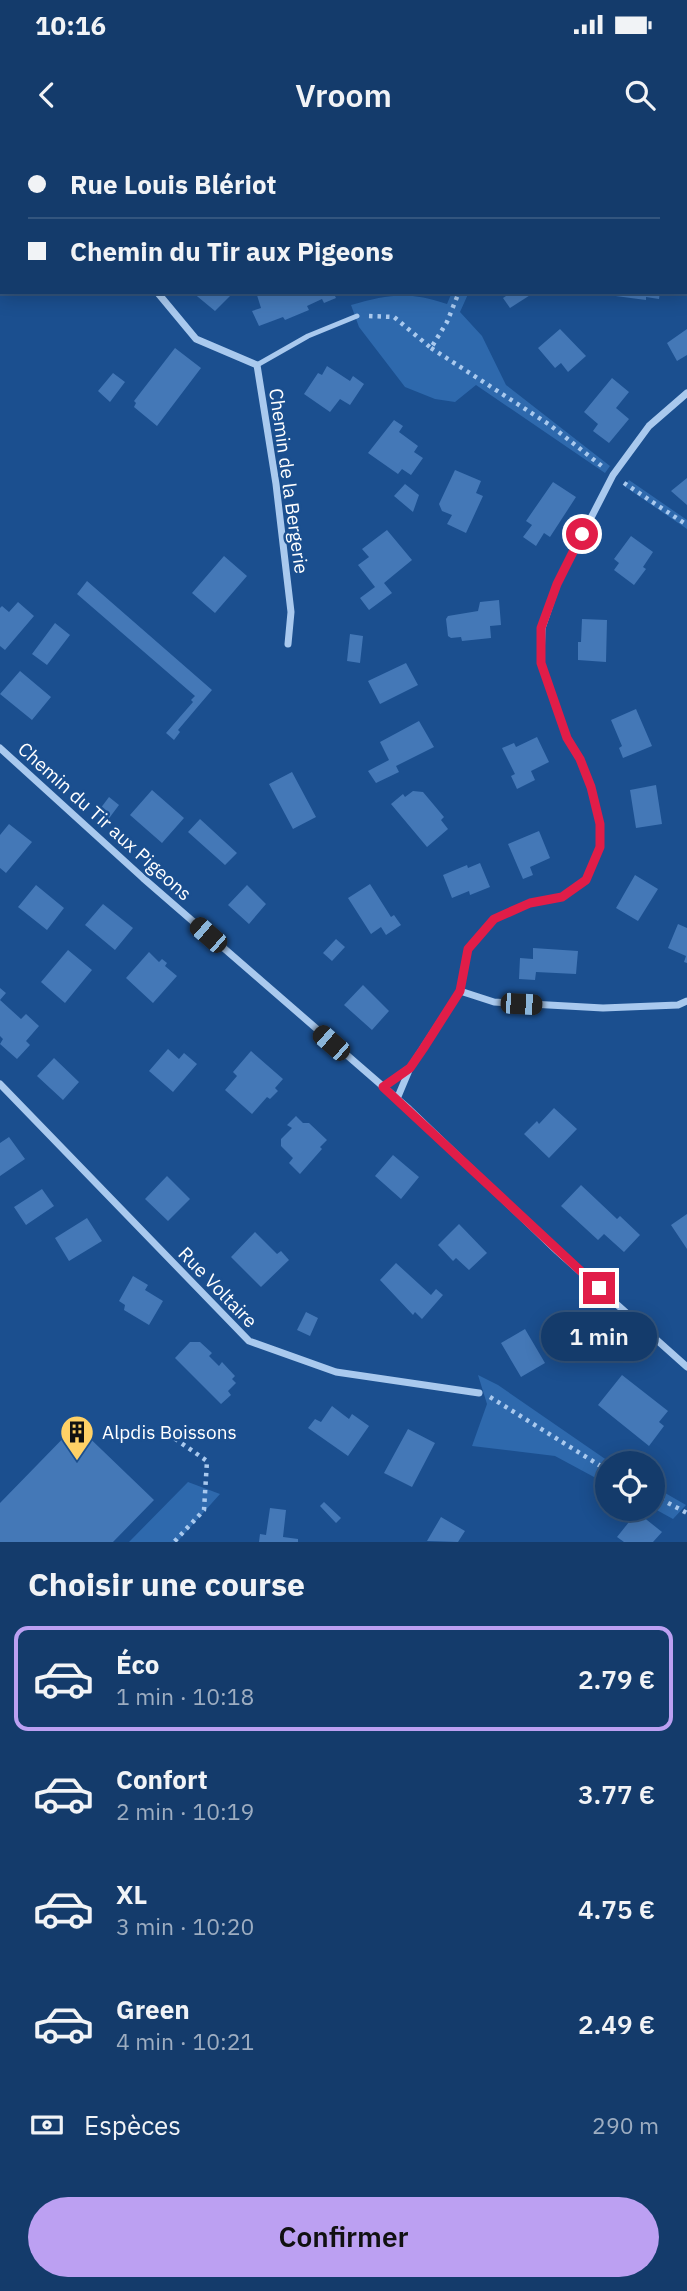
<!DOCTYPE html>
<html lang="fr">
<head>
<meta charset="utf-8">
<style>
	:root { --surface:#143b6b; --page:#214673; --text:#f1f3f6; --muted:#9dadc1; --line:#33557e; --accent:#bca0f2 }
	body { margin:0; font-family:"IBM Plex Sans",sans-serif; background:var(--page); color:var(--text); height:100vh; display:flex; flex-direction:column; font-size:26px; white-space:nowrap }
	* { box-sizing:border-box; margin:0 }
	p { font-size:23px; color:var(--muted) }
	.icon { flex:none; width:38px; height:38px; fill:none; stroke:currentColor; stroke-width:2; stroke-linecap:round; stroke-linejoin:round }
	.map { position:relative; height:1402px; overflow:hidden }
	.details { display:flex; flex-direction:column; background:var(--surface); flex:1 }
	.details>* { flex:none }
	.hud { position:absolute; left:0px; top:0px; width:688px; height:154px; box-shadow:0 4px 18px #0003,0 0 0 2px var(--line); display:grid; align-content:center; height:154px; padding:0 28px; background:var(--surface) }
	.controls { position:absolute; left:595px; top:1311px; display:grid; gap:14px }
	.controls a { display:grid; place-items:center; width:70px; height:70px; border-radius:50%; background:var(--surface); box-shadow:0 4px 18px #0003,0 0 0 2px var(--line); font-size:35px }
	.end { position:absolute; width:32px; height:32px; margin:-16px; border:9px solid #e11d48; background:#fff; box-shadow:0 0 0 4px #fff }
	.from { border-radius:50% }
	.bubble { position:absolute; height:49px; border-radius:24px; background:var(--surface); box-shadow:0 4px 18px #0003,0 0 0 2px var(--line); font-size:23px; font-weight:600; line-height:49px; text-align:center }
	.car { position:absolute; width:21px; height:42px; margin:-21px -10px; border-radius:9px; box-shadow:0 0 5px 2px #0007; background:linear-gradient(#222 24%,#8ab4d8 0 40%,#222 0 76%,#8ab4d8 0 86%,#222 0) }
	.hud b { display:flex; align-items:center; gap:24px; height:66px; font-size:26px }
	.hud b+b { border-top:2px solid var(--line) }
	.hud i { width:18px; height:18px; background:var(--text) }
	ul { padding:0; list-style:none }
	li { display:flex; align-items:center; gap:21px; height:105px; margin:0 14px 10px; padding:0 14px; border:4px solid transparent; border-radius:14px }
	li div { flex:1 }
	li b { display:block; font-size:26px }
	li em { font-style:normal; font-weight:600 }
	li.on { border-color:var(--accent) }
	li>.icon { width:63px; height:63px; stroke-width:1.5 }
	h2 { padding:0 28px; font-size:32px; line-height:84px }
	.pay { display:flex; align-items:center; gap:18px; height:77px; padding:0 28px; font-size:26px }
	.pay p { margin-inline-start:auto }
	.button { display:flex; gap:14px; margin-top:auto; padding:14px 28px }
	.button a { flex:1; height:80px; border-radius:42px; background:var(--accent); color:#111; font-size:28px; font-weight:600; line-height:80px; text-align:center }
	.status { display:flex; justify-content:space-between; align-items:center; height:49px; padding:0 35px; background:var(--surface); direction:ltr }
	.status svg { height:19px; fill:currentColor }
	header { display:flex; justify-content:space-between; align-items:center; height:91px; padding:0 28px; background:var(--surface); font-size:32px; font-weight:600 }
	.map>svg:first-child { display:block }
</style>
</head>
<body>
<div class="status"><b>10:16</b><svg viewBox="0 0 49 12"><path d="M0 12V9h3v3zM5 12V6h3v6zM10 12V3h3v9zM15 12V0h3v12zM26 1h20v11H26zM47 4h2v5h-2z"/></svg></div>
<header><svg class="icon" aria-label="back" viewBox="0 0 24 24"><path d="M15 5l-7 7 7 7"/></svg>Vroom<svg class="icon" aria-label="search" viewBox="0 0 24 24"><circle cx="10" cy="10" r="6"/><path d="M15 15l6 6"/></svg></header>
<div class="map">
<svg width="687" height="1402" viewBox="0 0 687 1402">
	<rect width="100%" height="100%" fill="#1b4f8f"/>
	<path fill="#2e69ad" d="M452,152H469L460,172L482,196L506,245L610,326L605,333L476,245L455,262L435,259L405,247L359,187L351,165C389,154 409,151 447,164Z
		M629,340L687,380V389L624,346Z
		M478,1235L498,1245L611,1323H607V1344L555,1316L472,1306L487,1264Z
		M188,1342L220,1354L177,1402H129Z
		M653,1346L686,1365L673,1379L653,1368Z"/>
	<path fill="#4478b7" d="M192,152H234L215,171Z
		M256,152H333L336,158L324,163L322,159L307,166L309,170L285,180L283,177L259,186L252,171L261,168Z
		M504,152H535L510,168L503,158L506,156Z
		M608,152H660L659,159L646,157V160L608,155Z
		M560,189L586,216L568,232L561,223L555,228L538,208Z
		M687,189V215L677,221L667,203Z
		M175,208L201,228L157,286L134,267L136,263L134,261Z
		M327,226L350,241L353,236L364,244L350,265L340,259L330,272L304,254L318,233L322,235Z
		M113,233L125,242L110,262L98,251Z
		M612,238L629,252L616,268L629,279L609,303L593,291L598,284L584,272Z
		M394,280L403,286L399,292L418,306L414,312L423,318L411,335L402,329L398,334L368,313Z
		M455,330L481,341L476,353L483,356L466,393L447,384L452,375L442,371L439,364Z
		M687,338V365L671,351Z
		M553,342L576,357L550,397L544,393L536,406L523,397L532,385L526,381Z
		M405,344L419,355L413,372L394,356Z
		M387,390L412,420L384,443L392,453L369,470L360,458L375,447L358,425L369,417L362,409Z
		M631,396L653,412L643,427L646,429L634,445L614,430L619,423L614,419Z
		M224,416L247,436L215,473L192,453Z
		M87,441L212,550L178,590L180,592L174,600L166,593L193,562L191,560L195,556L77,454Z
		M499,460L501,485L490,486L491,498L462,501L461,497L451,498L448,496L446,479L448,476L478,471L480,462Z
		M18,462L34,476L5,510L0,506V468L2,466L9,472Z
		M582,479L607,480L606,522L578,520V502H581Z
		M55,483L70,495L47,525L32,514Z
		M350,494L363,496L360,523L347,521Z
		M406,523L418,545L380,564L368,541Z
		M20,531L51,557L32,580L0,554Z
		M636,569L652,606L623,618L619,608L622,606L611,580Z
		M419,581L434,607L396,626L399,632L376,643L368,631L389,620L380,602Z
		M537,597L549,622L531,631L535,640L517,649L511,636L515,634L502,608L514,603L516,607Z
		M292,632L316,677L293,689L269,644Z
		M656,645L662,684L636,688L630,650Z
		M152,650L184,678L162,703L130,675Z
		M413,651L423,652L444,677L441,680L448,689L427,707L391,664L403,654L405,657Z
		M109,657L119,665L107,681L97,673Z
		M200,679L237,713L225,725L188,692Z
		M9,684L32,702L6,733L0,728V695Z
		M539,691L550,718L530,727L533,735L523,739L508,704Z
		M480,723L490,747L470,755L469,751L452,758L443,735L467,725L468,728Z
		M635,735L658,749L638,781L616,768Z
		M370,744L391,777L394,775L401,785L386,795L381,787L371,794L348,758Z
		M36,745L64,768L47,790L18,767Z
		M247,745L266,764L249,784L228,765Z
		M103,764L133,788L115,810L85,785Z
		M678,784L687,788V823L684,822L686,816L668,808Z
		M336,799L345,807L332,821L323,813Z
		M533,808L578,811L576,834L536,832L535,840L519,839L520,818L533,819Z
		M68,810L92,830L65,863L41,842Z
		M149,812L159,822L162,819L167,823L165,826L177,836L153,863L126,838Z
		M363,845L389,871L372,890L344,865Z
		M0,848L6,853L0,860L21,879L26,874L39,886L26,901L30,905L17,919L0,904L3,899L0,896Z
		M168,909L179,919L184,913L197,924L173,952L149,931Z
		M251,911L283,939L275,948L278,951L270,959L267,957L252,974L225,950L237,936L233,932Z
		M54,918L79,942L63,960L37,936Z
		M554,968L577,989L549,1018L524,994L537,981L539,984Z
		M296,976L303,983H309L327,1000L320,1007L322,1009L300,1034L289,1023L293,1018L281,1006V999L292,988L287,985Z
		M9,997L25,1019L0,1036V1003Z
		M393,1015L419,1037L401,1059L375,1036Z
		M167,1036L190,1059L168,1081L145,1059Z
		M581,1045L617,1079L620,1076L640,1095L624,1112L604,1094L598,1100L561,1066Z
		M42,1049L54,1066L26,1085L14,1067Z
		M687,1074V1109L671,1085Z
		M87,1078L102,1101L69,1121L55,1098Z
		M459,1084L487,1113L469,1130L456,1118L453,1121L438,1105Z
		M255,1092L277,1114L281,1111L289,1120L261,1147L231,1117Z
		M396,1123L431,1155L436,1149L443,1155L422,1179L415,1172L413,1175L380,1140Z
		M133,1136L148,1145L145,1150L163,1161L149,1185L124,1170L125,1165L119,1161Z
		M306,1172L318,1178L310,1196L297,1190Z
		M525,1189L545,1223L521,1237L501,1203Z
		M190,1202H200L212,1213L209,1216L219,1226L222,1222L235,1236L232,1239L236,1243L228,1251L231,1255L221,1264L175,1218Z
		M622,1235L668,1271L659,1282L664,1286L649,1306L598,1265Z
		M332,1266L349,1279L352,1274L369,1286L348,1316L308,1288L315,1279L321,1282Z
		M76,1285L154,1360L113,1402H0V1363Z
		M408,1289L435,1303L412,1347L384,1333Z
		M324,1362L341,1378L336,1383L320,1366Z
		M270,1368L286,1370L283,1397L298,1399V1402H259L260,1394L266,1395Z
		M637,1372L662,1392L653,1402H624L617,1397Z
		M441,1377L465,1391L458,1402L427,1401Z"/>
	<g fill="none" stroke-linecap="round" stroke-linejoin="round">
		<path stroke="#a9c9ee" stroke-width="4.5" stroke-dasharray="3.5 5" stroke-linecap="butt" d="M369,176L394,177L431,208L447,182L459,152
			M431,208L550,285L603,327
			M624,343L687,385
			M490,1257L607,1330
			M161,1289L207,1321L204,1370L174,1402
			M653,1355L687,1373"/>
		<path stroke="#a9c9ee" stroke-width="5" d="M257,225L308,196L357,176"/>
		<path stroke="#a9c9ee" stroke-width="7" d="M100,0V2
			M302,0L306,2
			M686,3L687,2
			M686,91H687
			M157,152L196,199L257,225L276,344L291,472L288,504
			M0,608L143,738L409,969L557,1111L687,1227
			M460,851L494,862L603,868L678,865L687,861
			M0,944L249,1201L336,1232L479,1253
			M383,947L409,928
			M397,959L410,928L460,851L468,809L494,779L530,763L562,757L586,740L600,707V684L591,647L580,619L567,598L541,523L542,488L557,444L613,335L649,286L687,253"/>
	</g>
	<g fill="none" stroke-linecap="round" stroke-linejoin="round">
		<path stroke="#e11d48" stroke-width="9" d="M582,394L557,444L541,488V523L567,598L580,619L591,647L600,684V707L586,740L562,757L530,763L494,779L468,809L460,851L423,909L410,928L383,947L599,1148"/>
	</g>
	<defs>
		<g id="building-pin" transform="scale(1.75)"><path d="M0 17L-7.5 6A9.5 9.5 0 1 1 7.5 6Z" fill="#ffd166" stroke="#1b4f8f"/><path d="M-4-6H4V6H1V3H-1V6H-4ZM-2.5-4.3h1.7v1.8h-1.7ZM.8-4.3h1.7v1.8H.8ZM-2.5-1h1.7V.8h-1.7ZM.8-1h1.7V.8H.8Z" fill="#111"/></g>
	</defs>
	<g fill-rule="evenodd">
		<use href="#building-pin" x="77" y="1292"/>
	</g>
	<g text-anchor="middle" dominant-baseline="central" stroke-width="5" stroke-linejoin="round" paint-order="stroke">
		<g font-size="19" fill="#fff" stroke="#1b4f8f">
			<text transform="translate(289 341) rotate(82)">Chemin de la Bergerie</text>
			<text transform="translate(105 681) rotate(42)">Chemin du Tir aux Pigeons</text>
			<text transform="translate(218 1147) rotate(46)">Rue Voltaire</text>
		</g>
		<g font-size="19" fill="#fff" stroke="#1b4f8f" text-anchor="start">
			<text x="102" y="1292">Alpdis Boissons</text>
		</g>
	</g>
</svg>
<div class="controls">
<a><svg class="icon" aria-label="locate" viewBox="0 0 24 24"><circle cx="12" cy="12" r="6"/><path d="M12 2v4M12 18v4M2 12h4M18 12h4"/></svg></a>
</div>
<i class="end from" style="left:582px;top:394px"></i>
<i class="end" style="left:599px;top:1148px"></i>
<div class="bubble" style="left:541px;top:1172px;width:116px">1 min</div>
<i class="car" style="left:208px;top:795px;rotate:311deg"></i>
<i class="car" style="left:521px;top:864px;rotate:93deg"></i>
<i class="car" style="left:331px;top:903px;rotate:311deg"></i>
<div class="hud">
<b><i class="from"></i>Rue Louis Blériot</b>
<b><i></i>Chemin du Tir aux Pigeons</b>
</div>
</div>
<section class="details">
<h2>Choisir une course</h2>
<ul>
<li class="on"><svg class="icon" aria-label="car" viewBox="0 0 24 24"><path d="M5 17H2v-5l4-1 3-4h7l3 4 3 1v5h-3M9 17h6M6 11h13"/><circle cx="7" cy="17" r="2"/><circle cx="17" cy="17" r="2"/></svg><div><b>Éco</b><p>1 min · 10:18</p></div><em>2.79 €</em></li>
<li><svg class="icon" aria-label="car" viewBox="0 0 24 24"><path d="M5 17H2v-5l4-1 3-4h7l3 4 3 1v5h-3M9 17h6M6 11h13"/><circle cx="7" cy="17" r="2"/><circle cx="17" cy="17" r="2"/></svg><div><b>Confort</b><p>2 min · 10:19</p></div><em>3.77 €</em></li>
<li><svg class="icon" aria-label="car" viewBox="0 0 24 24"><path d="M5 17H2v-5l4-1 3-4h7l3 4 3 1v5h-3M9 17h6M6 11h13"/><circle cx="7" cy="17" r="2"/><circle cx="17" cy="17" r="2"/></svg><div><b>XL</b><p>3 min · 10:20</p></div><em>4.75 €</em></li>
<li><svg class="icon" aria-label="car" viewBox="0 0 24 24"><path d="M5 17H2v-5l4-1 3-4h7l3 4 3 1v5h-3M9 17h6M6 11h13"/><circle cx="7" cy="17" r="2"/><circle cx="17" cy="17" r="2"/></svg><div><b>Green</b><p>4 min · 10:21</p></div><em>2.49 €</em></li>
</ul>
<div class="pay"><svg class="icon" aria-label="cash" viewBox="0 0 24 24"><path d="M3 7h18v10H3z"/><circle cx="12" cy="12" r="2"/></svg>Espèces<p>290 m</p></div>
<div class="button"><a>Confirmer</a></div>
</section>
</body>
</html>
